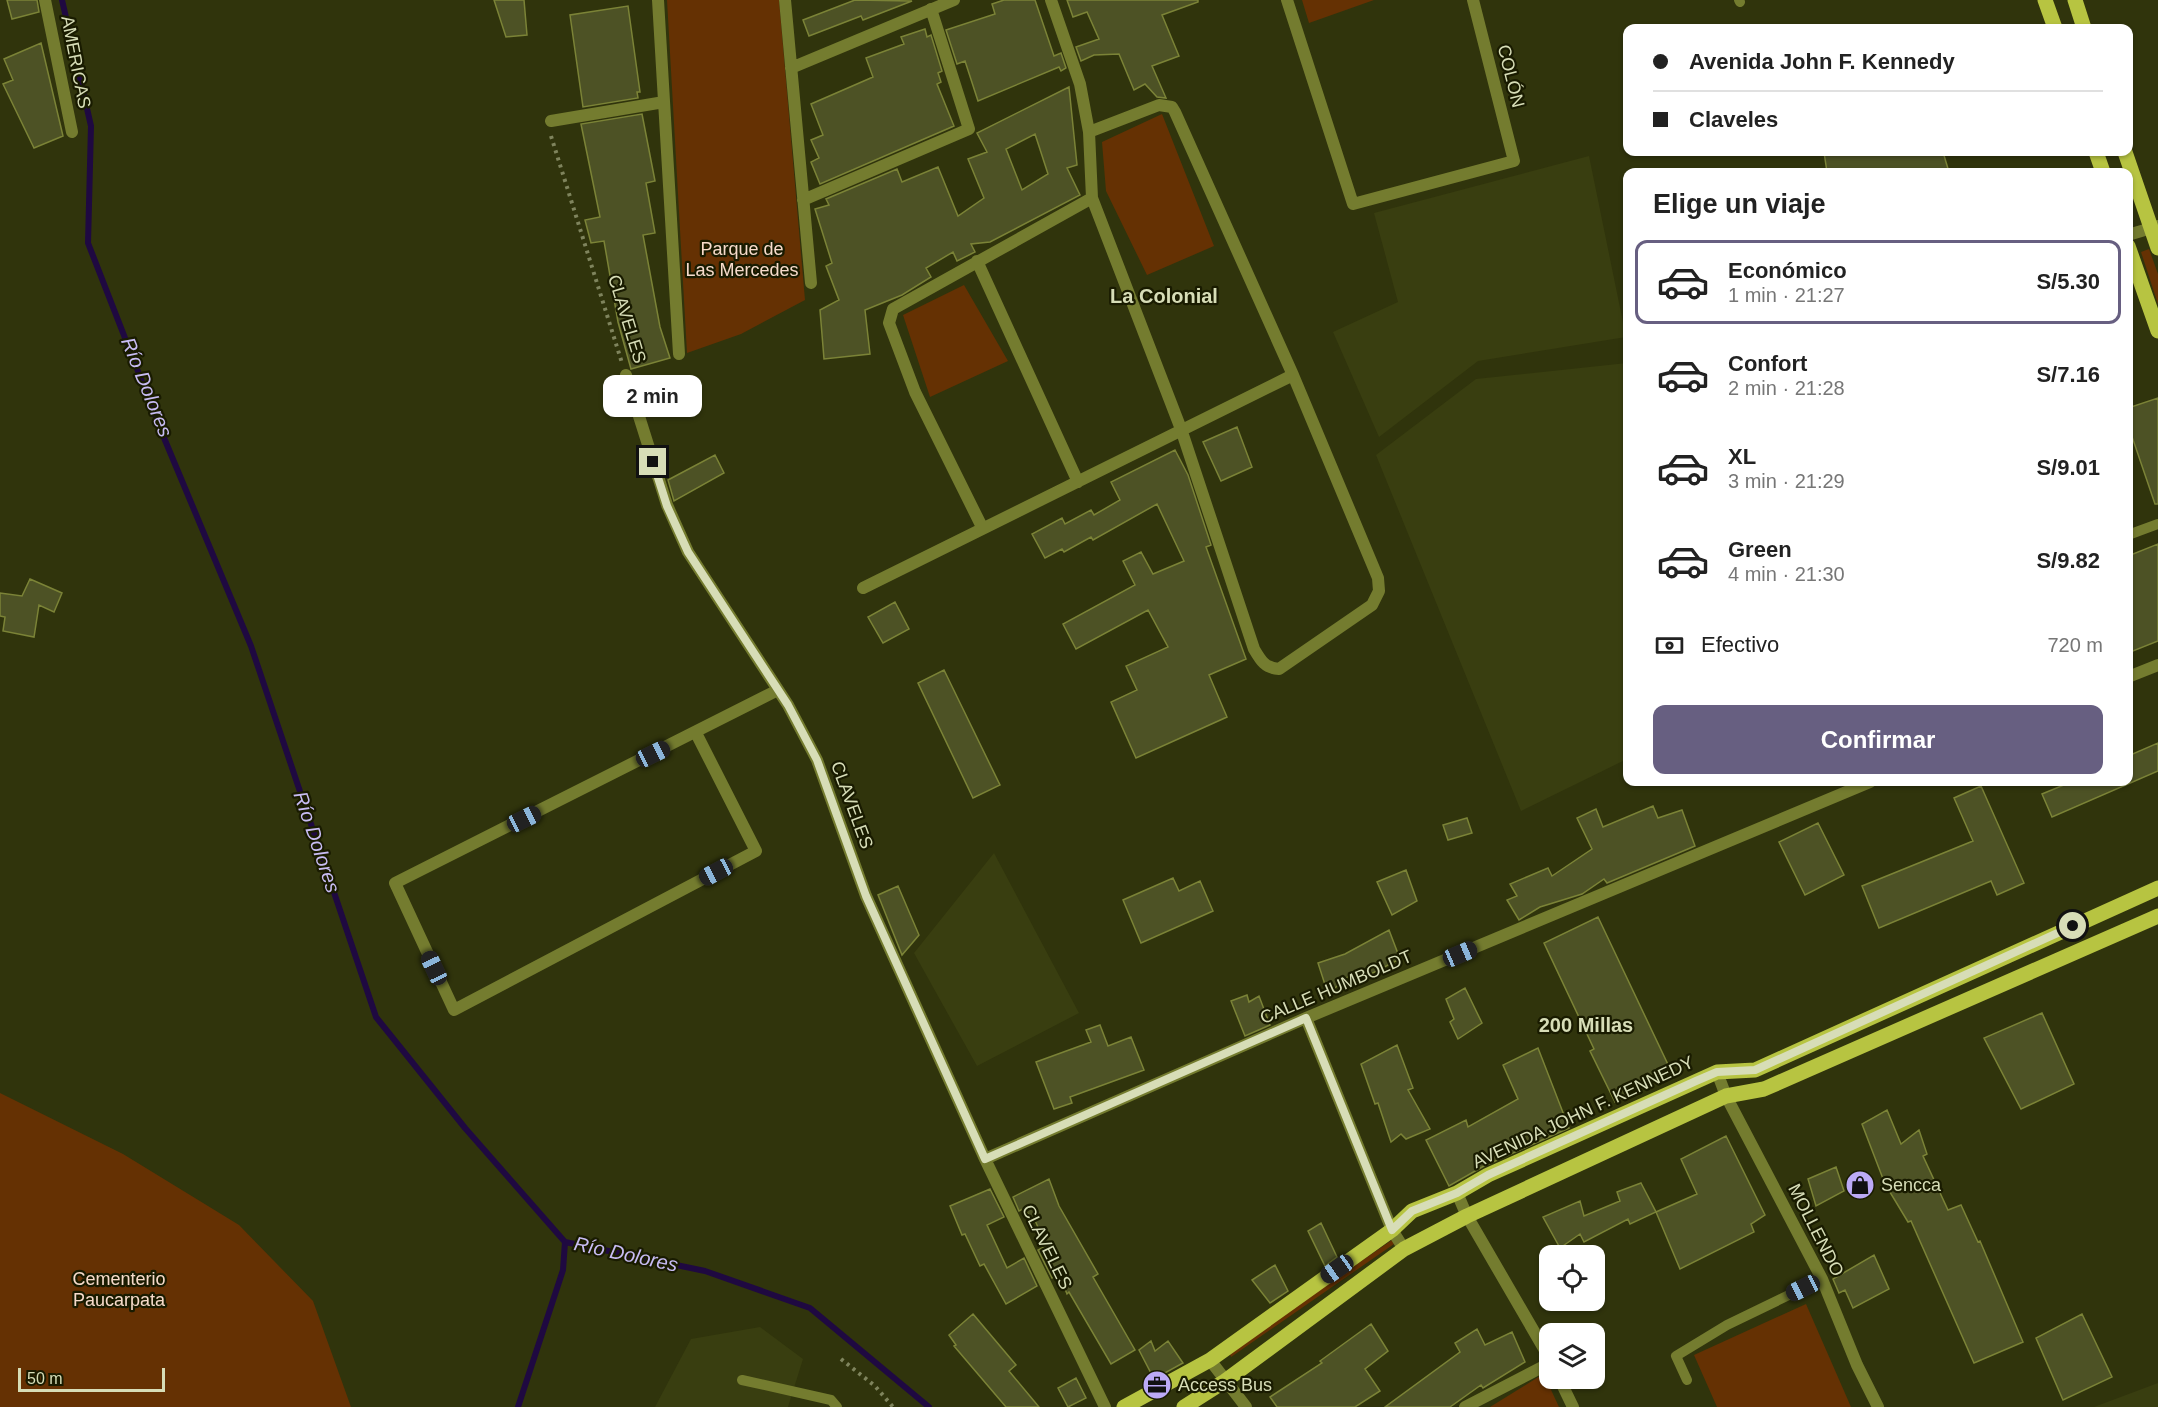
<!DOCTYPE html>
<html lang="es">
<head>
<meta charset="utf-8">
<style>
	:root { --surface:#fff; --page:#f2f2f2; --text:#222; --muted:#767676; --line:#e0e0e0; --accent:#675f81 }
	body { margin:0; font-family:Helvetica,sans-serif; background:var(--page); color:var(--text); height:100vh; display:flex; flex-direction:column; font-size:22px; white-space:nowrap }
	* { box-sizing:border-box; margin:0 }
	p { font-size:20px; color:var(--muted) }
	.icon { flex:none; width:33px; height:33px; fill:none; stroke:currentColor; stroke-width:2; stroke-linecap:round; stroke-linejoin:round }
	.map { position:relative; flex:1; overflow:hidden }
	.details { position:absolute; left:1623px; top:168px; width:510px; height:618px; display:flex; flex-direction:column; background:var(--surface); border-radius:12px; box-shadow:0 2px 4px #0004 }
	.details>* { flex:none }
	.banner { position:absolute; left:1623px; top:24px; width:510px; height:132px; border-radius:12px; box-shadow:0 2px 4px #0004; display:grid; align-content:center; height:132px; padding:0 30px; background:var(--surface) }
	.fabs { position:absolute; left:1539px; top:1245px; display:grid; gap:12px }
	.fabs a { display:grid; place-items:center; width:66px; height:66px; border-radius:12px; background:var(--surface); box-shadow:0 2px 4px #0004; font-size:30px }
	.scale { position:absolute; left:18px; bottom:15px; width:147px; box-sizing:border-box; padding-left:6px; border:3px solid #d7ddb7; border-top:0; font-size:16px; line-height:21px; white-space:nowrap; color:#d7ddb7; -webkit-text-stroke:4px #191b00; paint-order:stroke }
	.end { position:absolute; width:27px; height:27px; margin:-14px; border:8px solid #d7ddb7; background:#111; box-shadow:0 0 0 3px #111 }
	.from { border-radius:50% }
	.bubble { position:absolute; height:42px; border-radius:12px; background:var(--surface); box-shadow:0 2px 4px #0004; font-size:20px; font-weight:700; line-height:42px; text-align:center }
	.car { position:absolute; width:18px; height:36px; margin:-18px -9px; border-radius:8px; box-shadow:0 0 4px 2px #0007; background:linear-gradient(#222 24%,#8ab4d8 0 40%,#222 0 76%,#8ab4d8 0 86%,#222 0) }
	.banner b { display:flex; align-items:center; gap:21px; height:57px; font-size:22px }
	.banner b+b { border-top:2px solid var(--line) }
	.banner i { width:15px; height:15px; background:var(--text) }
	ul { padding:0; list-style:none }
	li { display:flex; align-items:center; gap:18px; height:84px; margin:0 12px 9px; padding:0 18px; border:3px solid transparent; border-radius:12px }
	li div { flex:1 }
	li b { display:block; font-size:22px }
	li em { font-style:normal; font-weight:700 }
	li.selected { border-color:var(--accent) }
	li>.icon { width:54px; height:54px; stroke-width:1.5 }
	h2 { padding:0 30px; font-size:27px; line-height:72px }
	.pay { display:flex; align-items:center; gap:15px; height:66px; padding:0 30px; font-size:22px }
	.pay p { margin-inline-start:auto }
	.cta { display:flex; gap:12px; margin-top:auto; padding:12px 30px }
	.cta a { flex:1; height:69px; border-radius:12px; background:var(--accent); color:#fff; font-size:24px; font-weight:700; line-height:69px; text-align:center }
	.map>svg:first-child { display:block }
</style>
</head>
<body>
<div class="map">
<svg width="2158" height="1407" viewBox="0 0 2158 1407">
	<rect width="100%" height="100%" fill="#30340c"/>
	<path fill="#393e10" d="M1589,156L1626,337L1478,361L1379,437L1333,332L1398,302L1374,213Z
		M1627,363V759L1521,811L1376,455L1476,379Z
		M994,853L1079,1013L977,1066L914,953Z
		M760,1327L803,1359L788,1407H655L691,1339Z
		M2158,1383V1407H2094Z"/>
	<path fill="#653103" d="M667,0H779L805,300L741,334L687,353Z
		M1302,0H1374L1309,23Z
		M1162,114L1214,246L1147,275L1106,191L1102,142Z
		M2149,249L2158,274V304L2141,252Z
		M964,285L1008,361L930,397L903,315Z
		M0,1093L123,1154L239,1225L313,1301L351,1407H0Z
		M1392,1240L1394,1244L1231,1357L1229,1352Z
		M1806,1304L1851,1407H1717L1694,1355Z
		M1540,1376L1546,1379L1559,1407H1490Z"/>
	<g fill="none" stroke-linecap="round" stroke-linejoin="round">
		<path stroke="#1f0941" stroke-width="6" d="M62,0L91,126L88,243L162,433L251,646L376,1017L465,1128L565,1242L705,1271L810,1308L929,1407
			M518,1407L563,1270L565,1242"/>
	</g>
	<path fill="#4d5225" stroke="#7b8337" stroke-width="1.5" fill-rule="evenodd" d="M7,0H37L39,12L12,19Z
		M494,0H524L527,35L506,37Z
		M855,0L912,1L863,20L861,16L809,36L803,20Z
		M1004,0H1035L1054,56L1061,53L1066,68L1061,71L1059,67L978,101L965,61L957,64L946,30L995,14L992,4Z
		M1067,0H1198V2L1162,15L1179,56L1152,66L1166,98L1157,97L1145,84L1134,90L1119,54L1094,55L1081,61L1076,47L1099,39L1087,12L1073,17Z
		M628,6L640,92H637L638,98L583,107L570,15Z
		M925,29L927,37L931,35L942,71L938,73L941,82L937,84L954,126L820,184L811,162L819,158L811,140L823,135L811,104L873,77L866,58L904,44L901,37Z
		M41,43L63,136L34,148L3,84L13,80L4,59Z
		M1069,87L1077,165L1067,168L1080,195L990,242L971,244L975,252L957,261L953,252L926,268L931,277L902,295L865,310L870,354L824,359L820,310L839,300L826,266L832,263L815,209L829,205L826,199L897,169L902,182L938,167L958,216L984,198L968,159L987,152L977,133ZM1035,134L1048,174L1022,190L1006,149Z
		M642,114L655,181L646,183L655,233L643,235L660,327L670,358L631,369L618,322L604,241L591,243L585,220L600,217L581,124Z
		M1824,152H1943L1949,172H1827Z
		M2158,398V504H2155L2128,425V408Z
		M1237,427L1252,467L1221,481L1203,442Z
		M1175,450L1188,475L1211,545L1206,547L1246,659L1209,675L1227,717L1136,758L1111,702L1137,690L1126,666L1168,647L1148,610L1076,649L1063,624L1135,585L1123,561L1141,552L1153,574L1184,561L1157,504L1093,540L1091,537L1064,552L1062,549L1045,558L1032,534L1062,518L1065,524L1091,510L1094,515L1120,500L1111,482Z
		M715,455L724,473L674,501L668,480Z
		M2158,544V641L2128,653V556Z
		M30,579L62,593L54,612L39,605L34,637L3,631L5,617L0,616V593L22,596Z
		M895,602L909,629L883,643L868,617Z
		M944,670L1000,785L973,798L918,683Z
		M2158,743V771L2052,817L2042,794L2071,782H2128V756Z
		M1981,786L2024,883L1997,895L1991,881L1879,928L1862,886L1973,841L1954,798Z
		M1653,806L1658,818L1682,810L1695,846L1607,883L1604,879L1582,894L1540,907L1519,920L1507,900L1517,896L1510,884L1548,868L1552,876L1592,849L1577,818L1596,809L1603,827Z
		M1467,818L1472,833L1448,840L1443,825Z
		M1818,823L1844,875L1805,895L1779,842Z
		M1406,870L1417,901L1392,915L1377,882Z
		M1173,878L1179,891L1200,881L1213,911L1141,943L1123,900Z
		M898,886L919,935L902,955L878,895Z
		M1598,917L1672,1073L1615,1102L1590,1051L1594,1049L1544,943Z
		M1389,930L1400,959L1367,976L1350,975L1328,994L1318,963L1345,954Z
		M1465,988L1482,1023L1458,1039L1450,1022L1454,1019L1446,999Z
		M1247,995L1249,1002L1259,996L1270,1025L1245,1036L1231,1001Z
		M2042,1013L2074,1084L2021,1109L1984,1038Z
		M1100,1025L1108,1046L1131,1037L1144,1070L1070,1097L1072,1103L1054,1109L1036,1062L1091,1042L1086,1030Z
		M1397,1045L1413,1088L1408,1090L1430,1129L1406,1139L1401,1134L1391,1142L1378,1103L1375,1104L1361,1064Z
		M1538,1048L1569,1128L1484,1166L1449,1186L1426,1140L1466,1120L1468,1127L1518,1099L1503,1065Z
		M1887,1110L1901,1144L1919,1130L1927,1154L1923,1156L1948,1210L1961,1205L1978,1242L1980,1241L2023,1342L1974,1363L1911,1221L1908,1222L1885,1184L1862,1124Z
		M1726,1136L1765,1215L1751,1224L1754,1232L1680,1269L1656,1212L1697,1194L1681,1159Z
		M1836,1167L1844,1191L1816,1206L1808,1179Z
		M1049,1179L1059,1206L1098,1274L1093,1277L1135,1350L1111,1364L1069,1292L1067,1294L1059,1274L1052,1278L1038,1250L1046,1246L1034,1218L1031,1220L1025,1208L1019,1211L1013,1197Z
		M1641,1183L1656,1212L1630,1224L1628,1219L1584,1242L1580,1234L1560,1248L1543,1217L1580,1201L1584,1216L1620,1201L1617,1192Z
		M990,1189L1004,1217L987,1225L1007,1268L1024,1258L1037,1286L1006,1304L984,1264L980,1266L965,1234L962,1235L950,1206Z
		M1321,1223L1337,1257L1325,1266L1308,1231Z
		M1874,1255L1889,1289L1853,1308L1845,1290L1839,1293L1833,1279Z
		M1275,1265L1288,1291L1270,1303L1252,1280Z
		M973,1314L1016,1365L1009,1371L1039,1407H1006L954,1346L956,1345L949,1335Z
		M2082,1314L2112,1377L2063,1400L2036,1338Z
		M1371,1324L1388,1351L1365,1369L1380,1391L1355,1407H1277L1270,1397L1322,1363L1320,1361Z
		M1477,1329L1485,1345L1512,1332L1525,1362L1483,1388L1481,1385L1450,1407H1385L1460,1352L1455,1343Z
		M1151,1341L1155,1351L1168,1341L1183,1363L1154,1379L1139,1350Z
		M1076,1378L1086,1398L1068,1407L1058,1388Z"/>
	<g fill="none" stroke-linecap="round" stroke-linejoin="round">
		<path stroke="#7f845d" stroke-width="4" stroke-dasharray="3 4.5" stroke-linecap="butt" d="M551,136L622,363
			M841,1359L875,1386L893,1407"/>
		<path stroke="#747c2f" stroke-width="10" d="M1739,0L1740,2
			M2128,535L2158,524
			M742,1380L831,1400L837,1407
			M1687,1380L1676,1356L1727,1325L1822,1279"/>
		<path stroke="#747c2f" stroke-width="12" d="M45,0L72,132
			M658,0L679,354
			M785,0L811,283
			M1051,0L1080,84L1089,132L1092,198L1181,429L1254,649C1261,661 1265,668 1279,669L1372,605L1379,591L1378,578L1293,375L1175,112L1172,107L1159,105L1089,132
			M1287,0L1353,204L1514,161L1473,0
			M791,68L954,0
			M551,121L664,102
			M803,200L969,129L931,9
			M2128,235L2158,226
			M977,261L1078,482
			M626,375L667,505L688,552L788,705L817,760L866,896L985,1159L1105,1407
			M982,527L915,392L889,323L893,309L1092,198
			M863,588L1293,375
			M2128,677L2158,665
			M696,733L756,851L454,1010L395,883L778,690
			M1306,1018L1392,1230L1404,1249
			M1717,1072L1726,1096L1822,1279L1857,1365L1878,1407
			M985,1159L1306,1018L1870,782
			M1457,1193L1467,1216L1550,1359
			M1210,1360L1246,1407
			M1559,1378L1573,1407
			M1465,1407L1550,1363"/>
		<path stroke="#b7c441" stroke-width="15" d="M2045,0L2055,28
			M2075,0L2084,28
			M2096,152L2103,172
			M2125,152L2158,248
			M2128,246L2158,331
			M1124,1407L1210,1360L1392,1230L1412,1211L1457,1193L1488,1175L1717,1072L1755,1070L2158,888
			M1184,1407L1225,1381L1404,1249L1467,1216L1726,1096L1764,1089L2158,916"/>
	</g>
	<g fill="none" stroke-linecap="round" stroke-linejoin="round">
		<path stroke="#d7ddb7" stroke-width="8" d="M653,462L667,506L688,552L788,705L817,760L866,896L985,1159L1306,1018L1392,1230L1412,1211L1457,1193L1488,1175L1696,1081L1717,1072L1755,1070L2073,926"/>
	</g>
	<defs>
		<g id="shop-disc" transform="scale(1.5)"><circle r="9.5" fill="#bcaaf6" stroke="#191b00"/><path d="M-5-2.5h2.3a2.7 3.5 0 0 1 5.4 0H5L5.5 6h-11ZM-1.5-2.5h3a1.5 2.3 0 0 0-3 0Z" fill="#111"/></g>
		<g id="office-disc" transform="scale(1.5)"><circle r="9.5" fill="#bcaaf6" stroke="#191b00"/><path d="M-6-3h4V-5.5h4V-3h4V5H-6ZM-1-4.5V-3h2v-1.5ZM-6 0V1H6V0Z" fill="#111"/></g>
	</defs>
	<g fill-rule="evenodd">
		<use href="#shop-disc" x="1860" y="1185"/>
		<use href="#office-disc" x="1157" y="1385"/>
	</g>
	<g text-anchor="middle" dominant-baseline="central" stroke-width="4.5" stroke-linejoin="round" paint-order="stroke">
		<g font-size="18" fill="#d7ddb7" stroke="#191b00">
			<text transform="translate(76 62) rotate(79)">AMERICAS</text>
			<text transform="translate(1511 76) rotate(76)">COLÓN</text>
			<text transform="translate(627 319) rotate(73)">CLAVELES</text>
			<text transform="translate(852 805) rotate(70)">CLAVELES</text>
			<text transform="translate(1336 987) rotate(-23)">CALLE HUMBOLDT</text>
			<text transform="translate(1583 1112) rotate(-25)">AVENIDA JOHN F. KENNEDY</text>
			<text transform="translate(1816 1230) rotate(63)">MOLLENDO</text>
			<text transform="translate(1047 1247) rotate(64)">CLAVELES</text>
		</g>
		<g font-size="18" fill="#f7dbca" stroke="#191b00">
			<text x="742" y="249">Parque de<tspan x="742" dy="21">Las Mercedes</tspan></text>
			<text x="119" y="1279">Cementerio<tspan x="119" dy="21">Paucarpata</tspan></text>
		</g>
		<g font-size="18" fill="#d7ddb7" stroke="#191b00" text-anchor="start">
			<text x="1881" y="1185">Sencca</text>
			<text x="1178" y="1385">Access Bus</text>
		</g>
		<g font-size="20" font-weight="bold" fill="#d7ddb7" stroke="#191b00">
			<text x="1164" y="296">La Colonial</text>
			<text x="1586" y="1025">200 Millas</text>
		</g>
		<g font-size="20" font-style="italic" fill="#c8bcf3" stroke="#191b00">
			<text transform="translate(147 387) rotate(68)">Río Dolores</text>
			<text transform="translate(317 842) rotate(71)">Río Dolores</text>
			<text transform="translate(626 1254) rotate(12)">Río Dolores</text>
		</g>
	</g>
</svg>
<div class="fabs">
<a><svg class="icon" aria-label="locate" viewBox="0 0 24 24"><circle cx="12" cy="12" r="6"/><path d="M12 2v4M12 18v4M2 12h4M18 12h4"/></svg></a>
<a><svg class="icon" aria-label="layers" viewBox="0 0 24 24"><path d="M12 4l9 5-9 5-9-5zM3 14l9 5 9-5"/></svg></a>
</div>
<div class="scale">50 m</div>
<i class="end from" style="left:2073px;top:926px"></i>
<i class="end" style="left:653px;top:462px"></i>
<div class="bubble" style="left:603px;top:375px;width:99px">2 min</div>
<i class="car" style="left:653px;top:754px;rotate:64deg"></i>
<i class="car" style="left:524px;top:819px;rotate:64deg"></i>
<i class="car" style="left:716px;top:872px;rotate:242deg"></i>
<i class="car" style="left:1460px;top:954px;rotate:67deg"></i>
<i class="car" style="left:434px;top:968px;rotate:335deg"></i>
<i class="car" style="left:1337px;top:1269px;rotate:235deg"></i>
<i class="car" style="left:1803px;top:1288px;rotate:244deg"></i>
<div class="banner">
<b><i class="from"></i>Avenida John F. Kennedy</b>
<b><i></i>Claveles</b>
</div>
<section class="details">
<h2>Elige un viaje</h2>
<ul>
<li class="selected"><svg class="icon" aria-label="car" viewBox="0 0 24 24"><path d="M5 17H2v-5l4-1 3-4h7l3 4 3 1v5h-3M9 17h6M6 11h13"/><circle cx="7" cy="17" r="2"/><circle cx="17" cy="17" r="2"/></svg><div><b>Económico</b><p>1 min · 21:27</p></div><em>S/5.30</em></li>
<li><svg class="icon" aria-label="car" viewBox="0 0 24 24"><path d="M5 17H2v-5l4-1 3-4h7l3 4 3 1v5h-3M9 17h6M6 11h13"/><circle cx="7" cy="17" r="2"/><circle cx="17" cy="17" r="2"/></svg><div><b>Confort</b><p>2 min · 21:28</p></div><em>S/7.16</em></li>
<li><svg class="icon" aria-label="car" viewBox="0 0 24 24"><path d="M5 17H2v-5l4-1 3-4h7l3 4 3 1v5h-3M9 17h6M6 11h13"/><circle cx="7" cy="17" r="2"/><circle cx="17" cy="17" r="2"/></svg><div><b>XL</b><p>3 min · 21:29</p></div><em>S/9.01</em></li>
<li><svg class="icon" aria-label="car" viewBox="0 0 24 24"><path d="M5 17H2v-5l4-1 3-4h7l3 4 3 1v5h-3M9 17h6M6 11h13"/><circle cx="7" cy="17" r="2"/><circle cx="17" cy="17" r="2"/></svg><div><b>Green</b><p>4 min · 21:30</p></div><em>S/9.82</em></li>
</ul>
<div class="pay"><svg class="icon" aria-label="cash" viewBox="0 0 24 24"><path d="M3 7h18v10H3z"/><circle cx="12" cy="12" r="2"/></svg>Efectivo<p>720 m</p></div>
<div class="cta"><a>Confirmar</a></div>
</section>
</div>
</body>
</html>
